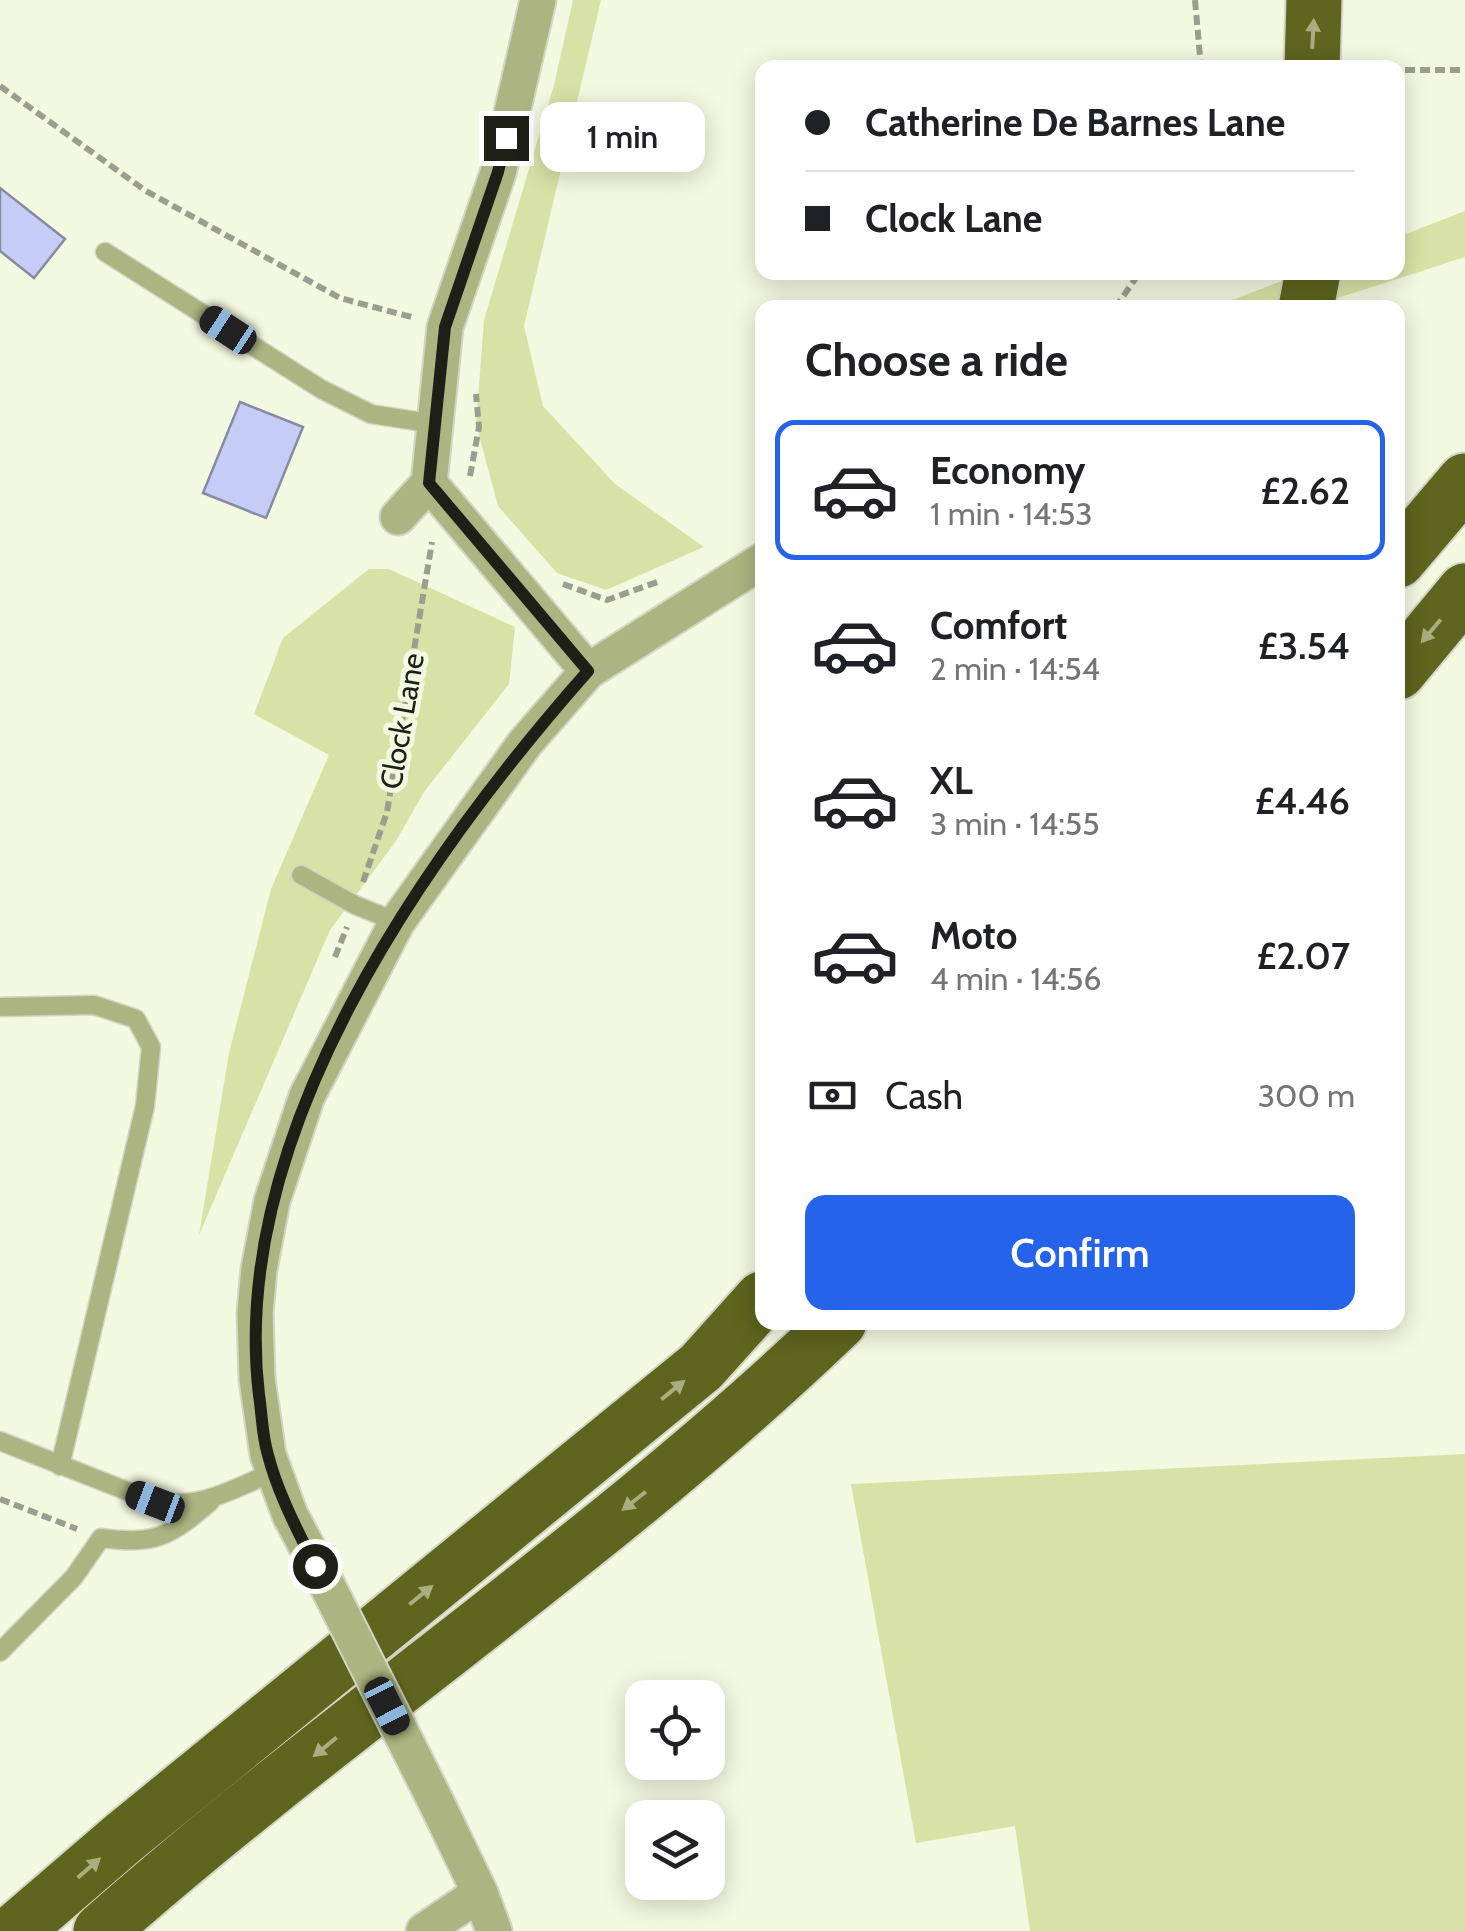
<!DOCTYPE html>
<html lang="en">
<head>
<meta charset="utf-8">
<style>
	:root { --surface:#fff; --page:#f2f2f2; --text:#202124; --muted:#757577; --line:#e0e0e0; --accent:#2563eb }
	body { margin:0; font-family:Cabin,sans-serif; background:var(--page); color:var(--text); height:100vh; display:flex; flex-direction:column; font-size:38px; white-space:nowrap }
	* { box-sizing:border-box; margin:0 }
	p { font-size:32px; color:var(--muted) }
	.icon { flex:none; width:55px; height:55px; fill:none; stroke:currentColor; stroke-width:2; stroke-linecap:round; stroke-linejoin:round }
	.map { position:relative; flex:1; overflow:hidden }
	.drawer { position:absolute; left:755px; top:300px; width:650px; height:1030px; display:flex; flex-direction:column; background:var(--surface); border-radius:20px; box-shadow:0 5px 25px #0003 }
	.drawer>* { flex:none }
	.guide { position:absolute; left:755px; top:60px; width:650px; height:220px; border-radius:20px; box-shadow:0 5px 25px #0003; display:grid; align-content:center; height:220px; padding:0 50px; background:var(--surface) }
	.tools { position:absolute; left:625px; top:1680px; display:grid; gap:20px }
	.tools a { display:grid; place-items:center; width:100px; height:100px; border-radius:20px; background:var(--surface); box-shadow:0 5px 25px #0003; font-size:50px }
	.end { position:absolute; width:45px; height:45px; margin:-22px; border:12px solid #1e2018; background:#fff; box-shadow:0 0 0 5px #fff }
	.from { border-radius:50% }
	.bubble { position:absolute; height:70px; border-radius:20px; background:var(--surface); box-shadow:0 5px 25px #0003; font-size:32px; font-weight:600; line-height:70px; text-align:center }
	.car { position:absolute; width:30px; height:60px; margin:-30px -15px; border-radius:12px; box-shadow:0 0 8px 2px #0007; background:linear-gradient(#222 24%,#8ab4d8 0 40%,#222 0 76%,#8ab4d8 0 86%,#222 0) }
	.guide b { display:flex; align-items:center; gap:35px; height:95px; font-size:38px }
	.guide b+b { border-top:2px solid var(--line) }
	.guide i { width:25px; height:25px; background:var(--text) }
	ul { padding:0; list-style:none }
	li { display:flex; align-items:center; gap:30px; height:140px; margin:0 20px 15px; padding:0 30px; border:5px solid transparent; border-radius:20px }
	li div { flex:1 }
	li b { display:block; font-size:38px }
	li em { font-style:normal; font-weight:600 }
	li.selected { border-color:var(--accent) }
	li>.icon { width:90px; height:90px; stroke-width:1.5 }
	h2 { padding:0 50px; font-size:45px; line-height:120px }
	.pay { display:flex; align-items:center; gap:25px; height:110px; padding:0 50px; font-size:38px }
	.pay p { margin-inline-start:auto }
	.button { display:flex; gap:20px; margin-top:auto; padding:20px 50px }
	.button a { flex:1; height:115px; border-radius:20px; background:var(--accent); color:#fff; font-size:40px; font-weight:600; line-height:115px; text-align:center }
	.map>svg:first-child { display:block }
</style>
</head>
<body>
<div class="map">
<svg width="1465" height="1931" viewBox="0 0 1465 1931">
	<rect width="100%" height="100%" fill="#f3f8e1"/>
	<path fill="#d8e2a6" d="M573,0H601L524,326L543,406L615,484L704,547L606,590L557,573L498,506L476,424L484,320L554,85Z
		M1465,211V257L1310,307L1211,308L1303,273L1398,272V237Z
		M369,569H389L515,627L509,684L424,792L396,841L330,930L199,1235L229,1053L271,889L329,755L254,714L283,638Z
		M1465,1454V1931H1030L1015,1826L916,1843L851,1484Z"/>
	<path fill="#c5cdf7" stroke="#888b9f" stroke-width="2.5" d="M0,188L65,239L34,278L0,251Z
		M240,402L303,427L266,518L203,493Z"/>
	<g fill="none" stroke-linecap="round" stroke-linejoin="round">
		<g stroke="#d1d5c1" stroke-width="21">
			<path id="lane" d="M105,252L321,389L371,414L435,424
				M301,875L355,905L397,922
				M0,1007L94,1005L136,1019L151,1047L145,1106L60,1466
				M0,1441L155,1502C203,1509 232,1489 274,1472
				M0,1652L74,1577L101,1538C155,1545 169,1537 210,1502"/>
		</g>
		<g stroke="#d1d5c1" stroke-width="39">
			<path id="street" d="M538,0L498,173L445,327L429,483L588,671
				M398,517L429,483
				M323,1577L290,1515L268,1455L257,1379L255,1313L259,1269L272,1201L307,1096L397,922L525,743L588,671L762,561
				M480,1893L494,1931
				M424,1931L480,1893L436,1802"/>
		</g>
		<g stroke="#d1d5c1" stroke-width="59">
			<path id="highway" d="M1312,68L1314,0
				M1306,308L1313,272
				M1398,560L1465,481
				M1398,672L1465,591
				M15,1931L122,1839L701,1367L762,1299
				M101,1931C340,1720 609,1543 839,1322"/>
		</g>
		<path stroke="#9b9e8e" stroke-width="6" stroke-dasharray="10 5" stroke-linecap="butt" d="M1195,0L1201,68
			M1405,70H1465
			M0,86L146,191L340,298L415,318
			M1115,308L1140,272
			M470,476L479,427L476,394
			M563,584L607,600L660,581
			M363,882L387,812L432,542
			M335,957L347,927
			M0,1499L77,1529"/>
		<use href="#lane" stroke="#acb481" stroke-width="18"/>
		<use href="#street" stroke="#acb481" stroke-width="35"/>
		<use href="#highway" stroke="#5d651e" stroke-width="55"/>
		<g stroke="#d1d5c1" stroke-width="39" stroke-linecap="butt">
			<path id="street-bridge" d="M323,1577L436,1802"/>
		</g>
		<use href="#street-bridge" stroke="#acb481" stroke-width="35"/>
	</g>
	<defs><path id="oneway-solid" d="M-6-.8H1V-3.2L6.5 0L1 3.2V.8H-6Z" transform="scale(2.5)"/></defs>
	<g fill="#a8ae80">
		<use href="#oneway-solid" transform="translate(1313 34) rotate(-87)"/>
		<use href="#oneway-solid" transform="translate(1431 631) rotate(130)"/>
		<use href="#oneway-solid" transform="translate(673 1390) rotate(-39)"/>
		<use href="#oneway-solid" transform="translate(634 1501) rotate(142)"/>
		<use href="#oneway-solid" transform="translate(421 1595) rotate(-39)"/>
		<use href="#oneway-solid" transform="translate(325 1747) rotate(141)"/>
		<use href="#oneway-solid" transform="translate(89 1868) rotate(-41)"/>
	</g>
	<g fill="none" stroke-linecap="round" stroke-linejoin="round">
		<path stroke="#1e2018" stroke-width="12" d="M315,1566C298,1531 278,1494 268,1455C262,1436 262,1414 259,1395C228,1135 424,857 588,671L429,483L445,327L498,172L506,138"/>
	</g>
	<g text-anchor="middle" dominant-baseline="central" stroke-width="10" stroke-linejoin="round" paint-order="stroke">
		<g font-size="30" fill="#1e2018" stroke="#f3f8e1">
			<text transform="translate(402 721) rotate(-80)">Clock Lane</text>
		</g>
	</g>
</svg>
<div class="tools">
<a><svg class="icon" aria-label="locate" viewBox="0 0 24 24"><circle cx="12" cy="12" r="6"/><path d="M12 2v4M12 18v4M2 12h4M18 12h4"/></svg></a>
<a><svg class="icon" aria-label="layers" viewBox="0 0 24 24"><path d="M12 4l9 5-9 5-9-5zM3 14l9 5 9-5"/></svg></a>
</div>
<i class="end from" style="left:315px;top:1566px"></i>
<i class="end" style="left:506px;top:138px"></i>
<div class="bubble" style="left:540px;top:102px;width:165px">1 min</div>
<i class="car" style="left:228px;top:330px;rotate:303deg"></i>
<i class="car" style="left:155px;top:1502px;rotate:291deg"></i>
<i class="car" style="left:387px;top:1706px;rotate:153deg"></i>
<div class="guide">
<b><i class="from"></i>Catherine De Barnes Lane</b>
<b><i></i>Clock Lane</b>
</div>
<section class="drawer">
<h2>Choose a ride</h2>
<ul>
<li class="selected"><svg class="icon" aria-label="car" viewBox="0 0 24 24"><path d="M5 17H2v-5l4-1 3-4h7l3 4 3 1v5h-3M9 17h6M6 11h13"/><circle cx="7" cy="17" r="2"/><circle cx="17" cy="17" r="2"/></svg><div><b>Economy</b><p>1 min · 14:53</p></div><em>£2.62</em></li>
<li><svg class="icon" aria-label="car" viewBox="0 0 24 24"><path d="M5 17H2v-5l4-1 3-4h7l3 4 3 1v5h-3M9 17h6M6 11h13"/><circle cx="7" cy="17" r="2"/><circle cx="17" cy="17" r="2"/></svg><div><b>Comfort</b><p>2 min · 14:54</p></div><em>£3.54</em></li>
<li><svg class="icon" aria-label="car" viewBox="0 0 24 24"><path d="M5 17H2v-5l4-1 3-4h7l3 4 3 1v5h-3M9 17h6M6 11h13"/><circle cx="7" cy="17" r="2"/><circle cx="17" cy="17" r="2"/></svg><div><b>XL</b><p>3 min · 14:55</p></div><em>£4.46</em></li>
<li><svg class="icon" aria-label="car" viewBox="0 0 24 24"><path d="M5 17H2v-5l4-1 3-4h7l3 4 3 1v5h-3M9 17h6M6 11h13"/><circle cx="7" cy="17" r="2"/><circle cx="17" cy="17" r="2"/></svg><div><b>Moto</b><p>4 min · 14:56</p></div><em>£2.07</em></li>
</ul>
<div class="pay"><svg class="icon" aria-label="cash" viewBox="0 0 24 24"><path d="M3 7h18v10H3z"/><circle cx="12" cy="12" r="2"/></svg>Cash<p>300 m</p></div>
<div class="button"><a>Confirm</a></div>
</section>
</div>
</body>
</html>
